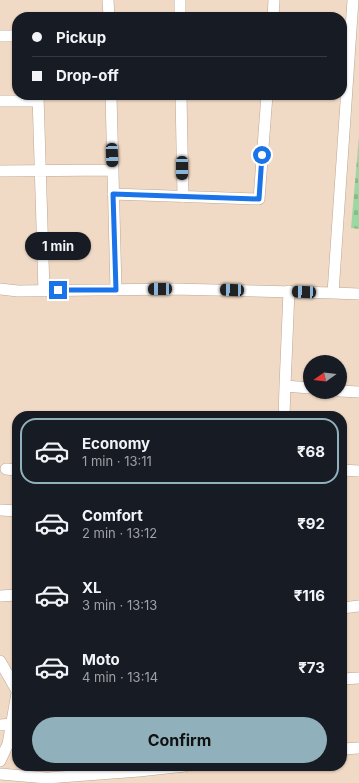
<!DOCTYPE html>
<html lang="en">
<head>
<meta charset="utf-8">
<style>
	:root { --surface:#171b24; --page:#20242c; --text:#f1f3f6; --muted:#9ea1a6; --line:#363941; --accent:#90b1bb }
	body { margin:0; font-family:Inter,sans-serif; background:var(--page); color:var(--text); height:100vh; display:flex; flex-direction:column; font-size:15px; white-space:nowrap }
	* { box-sizing:border-box; margin:0 }
	p { font-size:13px; color:var(--muted) }
	.icon { flex:none; width:22px; height:22px; fill:none; stroke:currentColor; stroke-width:2; stroke-linecap:round; stroke-linejoin:round }
	.map { position:relative; flex:1; overflow:hidden }
	.side { position:absolute; left:12px; top:411px; width:335px; height:360px; display:flex; flex-direction:column; background:var(--surface); border-radius:16px; box-shadow:0 1px 3px #0004 }
	.side>* { flex:none }
	.guide { position:absolute; left:12px; top:12px; width:335px; height:88px; border-radius:16px; box-shadow:0 1px 3px #0004; display:grid; align-content:center; height:88px; padding:0 20px; background:var(--surface) }
	.needle { width:26px; rotate:256deg }
	.fabs { position:absolute; left:303px; top:355px; display:grid; gap:8px }
	.fabs a { display:grid; place-items:center; width:44px; height:44px; border-radius:50%; background:var(--surface); box-shadow:0 1px 3px #0004; font-size:20px }
	.end { position:absolute; width:18px; height:18px; margin:-9px; border:5px solid #1a73e8; background:#fff; box-shadow:0 0 0 2px #fff }
	.from { border-radius:50% }
	.bubble { position:absolute; height:28px; border-radius:14px; background:var(--surface); box-shadow:0 1px 3px #0004; font-size:13px; font-weight:700; line-height:28px; text-align:center }
	.car { position:absolute; width:12px; height:24px; margin:-12px -6px; border-radius:5px; box-shadow:0 0 3px 1px #0007; background:linear-gradient(#222 24%,#8ab4d8 0 40%,#222 0 76%,#8ab4d8 0 86%,#222 0) }
	.guide b { display:flex; align-items:center; gap:14px; height:38px; font-size:15px }
	.guide b+b { border-top:1px solid var(--line) }
	.guide i { width:10px; height:10px; background:var(--text) }
	ul { padding:7px 0 0; list-style:none }
	li { display:flex; align-items:center; gap:12px; height:66px; margin:0 8px 6px; padding:0 12px; border:2px solid transparent; border-radius:16px }
	li div { flex:1 }
	li b { display:block; font-size:15px }
	li em { font-style:normal; font-weight:700 }
	li.active { border-color:var(--accent) }
	li>.icon { width:36px; height:36px; stroke-width:1.5 }
	.button { display:flex; gap:8px; margin-top:auto; padding:8px 20px }
	.button a { flex:1; height:46px; border-radius:24px; background:var(--accent); color:#111; font-size:16px; font-weight:700; line-height:46px; text-align:center }
	.map>svg:first-child { display:block }
</style>
</head>
<body>
<div class="map">
<svg width="359" height="783" viewBox="0 0 359 783">
	<defs>
		<pattern id="cemetery-stones" width="16" height="16" patternUnits="userSpaceOnUse"><rect width="16" height="16" fill="#9ed7a2"/><path d="M2 7V4a2 2 0 0 1 4 0v3zM10 15v-3a2 2 0 0 1 4 0v3z" fill="#89b98c"/></pattern>
	</defs>
	<rect width="100%" height="100%" fill="#f1dac5"/>
	<path fill="url(#cemetery-stones)" d="M359,136V229L351,228Z"/>
	<g fill="none" stroke-linecap="round" stroke-linejoin="round">
		<g stroke="#bda793" stroke-width="12">
			<path id="street" d="M108,0L109,17
				M180,0V17
				M273,17L274,0
				M0,36H17
				M38,95L44,291
				M111,95L116,290
				M181,95L183,197
				M0,101H38
				M0,171L113,170
				M113,194L259,199L267,95
				M0,289L18,291L174,289L333,293L353,0
				M289,291L285,386L310,388
				M333,293L359,294
				M340,391L359,392
				M284,416L285,386
				M6,469L17,470
				M342,470L359,471
				M0,510L17,511
				M0,596L17,595
				M342,608L359,606
				M0,661L17,691
				M342,679L359,678
				M0,725L12,724
				M342,749L359,748
				M0,761L8,744L17,693
				M0,774L47,778L139,771L185,766"/>
		</g>
		<use href="#street" stroke="#fff" stroke-width="11"/>
	</g>
	<g fill="none" stroke-linecap="round" stroke-linejoin="round">
		<path stroke="#1a73e8" stroke-width="5" d="M58,290H116L113,194L259,199L262,155"/>
	</g>
</svg>
<div class="fabs">
<a><svg class="needle" viewBox="-14 -14 28 28"><path d="M0-13l5 13h-10z" fill="#e53935"/><path d="M0 13l5-13h-10z" fill="#9ea1a6"/></svg></a>
</div>
<i class="end from" style="left:262px;top:155px"></i>
<i class="end" style="left:58px;top:290px"></i>
<div class="bubble" style="left:25px;top:232px;width:66px">1 min</div>
<i class="car" style="left:112px;top:155px;rotate:178deg"></i>
<i class="car" style="left:182px;top:168px;rotate:180deg"></i>
<i class="car" style="left:160px;top:289px;rotate:269deg"></i>
<i class="car" style="left:232px;top:290px;rotate:272deg"></i>
<i class="car" style="left:304px;top:292px;rotate:272deg"></i>
<div class="guide">
<b><i class="from"></i>Pickup</b>
<b><i></i>Drop-off</b>
</div>
<section class="side">
<ul>
<li class="active"><svg class="icon" aria-label="car" viewBox="0 0 24 24"><path d="M5 17H2v-5l4-1 3-4h7l3 4 3 1v5h-3M9 17h6M6 11h13"/><circle cx="7" cy="17" r="2"/><circle cx="17" cy="17" r="2"/></svg><div><b>Economy</b><p>1 min · 13:11</p></div><em>₹68</em></li>
<li><svg class="icon" aria-label="car" viewBox="0 0 24 24"><path d="M5 17H2v-5l4-1 3-4h7l3 4 3 1v5h-3M9 17h6M6 11h13"/><circle cx="7" cy="17" r="2"/><circle cx="17" cy="17" r="2"/></svg><div><b>Comfort</b><p>2 min · 13:12</p></div><em>₹92</em></li>
<li><svg class="icon" aria-label="car" viewBox="0 0 24 24"><path d="M5 17H2v-5l4-1 3-4h7l3 4 3 1v5h-3M9 17h6M6 11h13"/><circle cx="7" cy="17" r="2"/><circle cx="17" cy="17" r="2"/></svg><div><b>XL</b><p>3 min · 13:13</p></div><em>₹116</em></li>
<li><svg class="icon" aria-label="car" viewBox="0 0 24 24"><path d="M5 17H2v-5l4-1 3-4h7l3 4 3 1v5h-3M9 17h6M6 11h13"/><circle cx="7" cy="17" r="2"/><circle cx="17" cy="17" r="2"/></svg><div><b>Moto</b><p>4 min · 13:14</p></div><em>₹73</em></li>
</ul>
<div class="button"><a>Confirm</a></div>
</section>
</div>
</body>
</html>
